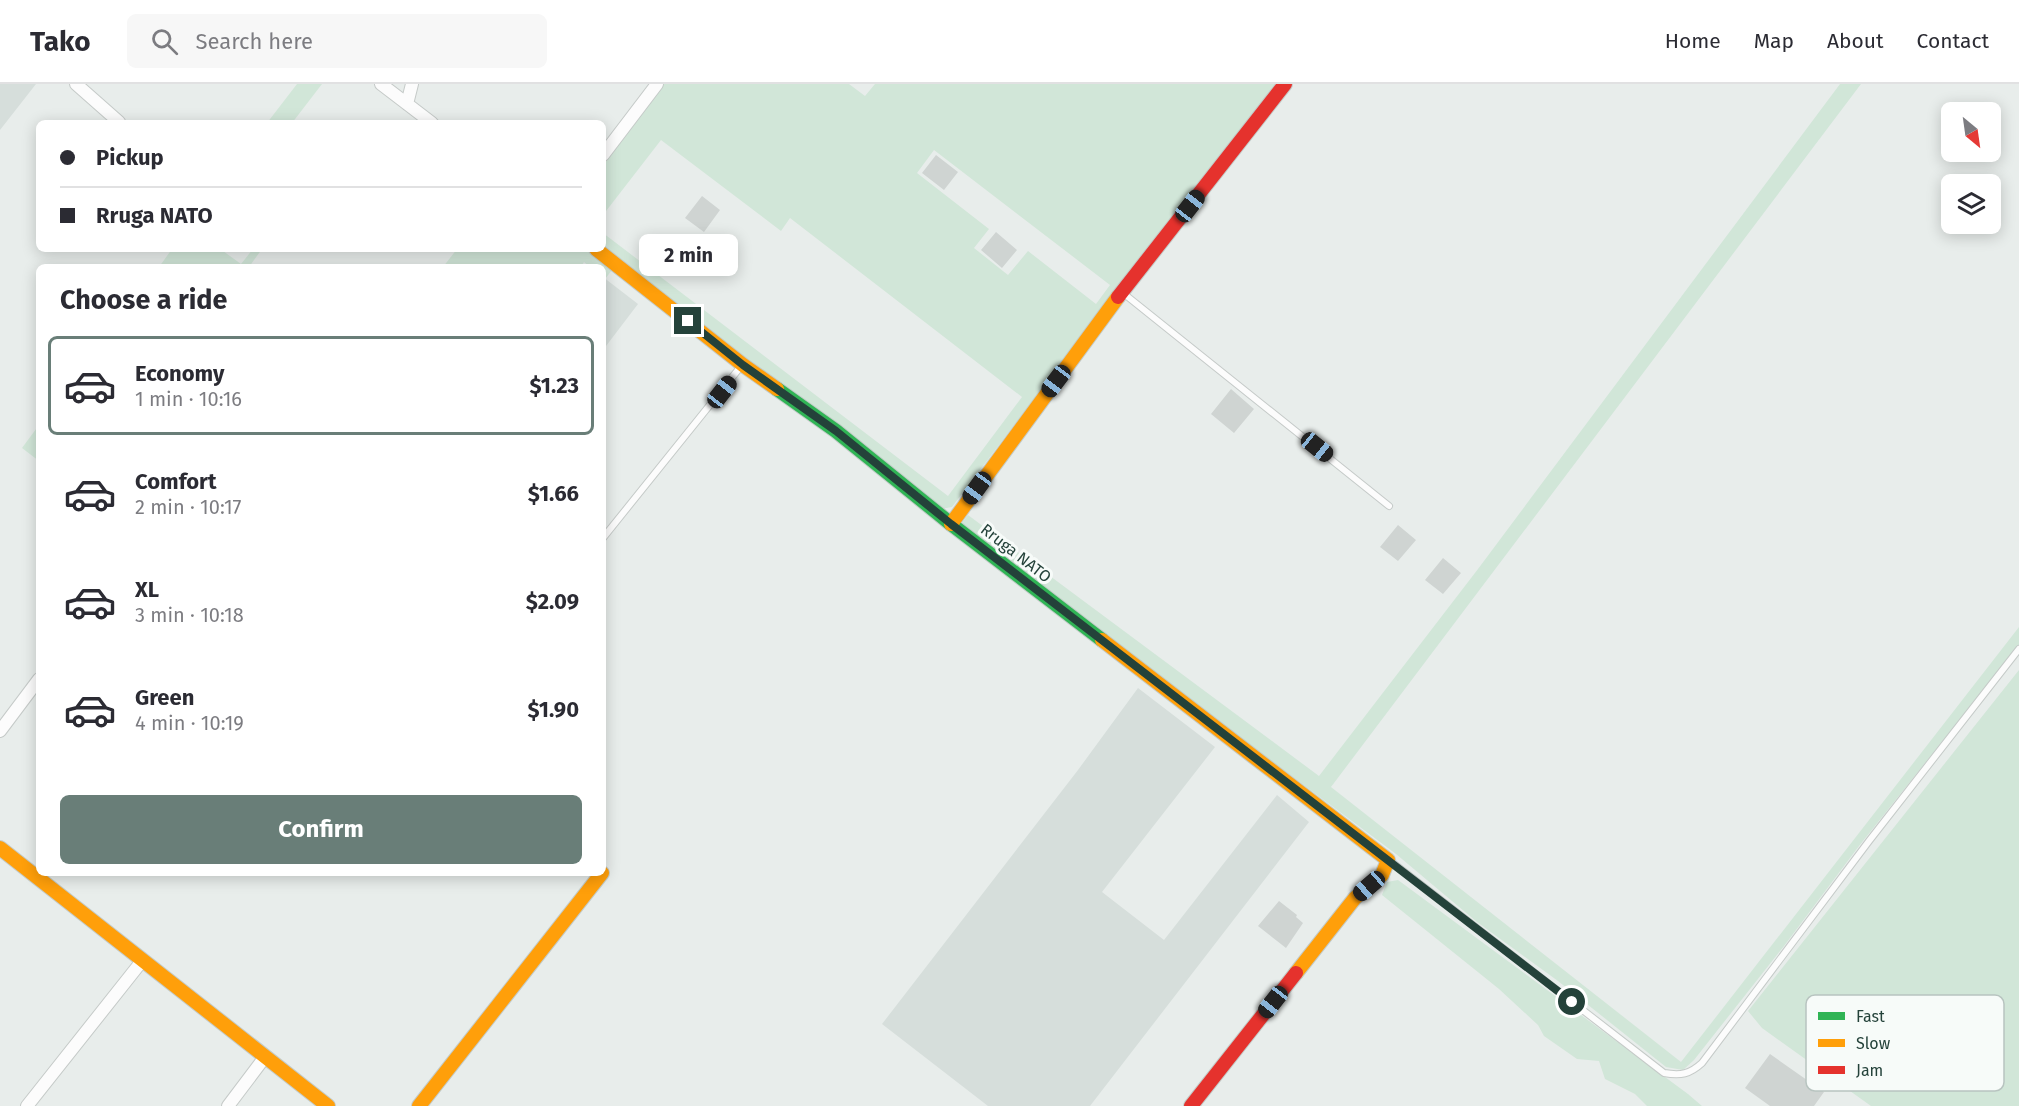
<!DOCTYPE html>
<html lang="en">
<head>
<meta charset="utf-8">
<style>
	:root { --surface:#fff; --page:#f7f7f7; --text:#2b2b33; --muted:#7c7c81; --line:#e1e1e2; --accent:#697e78 }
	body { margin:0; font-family:"Fira Sans",sans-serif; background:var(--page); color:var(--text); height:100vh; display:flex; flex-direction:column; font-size:22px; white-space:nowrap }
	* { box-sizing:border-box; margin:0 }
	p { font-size:20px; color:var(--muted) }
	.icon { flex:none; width:33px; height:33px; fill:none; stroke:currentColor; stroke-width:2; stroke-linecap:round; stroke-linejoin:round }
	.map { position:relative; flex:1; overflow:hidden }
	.side { position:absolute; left:36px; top:180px; width:570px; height:612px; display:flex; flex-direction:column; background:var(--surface); border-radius:9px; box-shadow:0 3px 15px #0003 }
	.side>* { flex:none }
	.hud { position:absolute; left:36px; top:36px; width:570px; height:132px; border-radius:9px; box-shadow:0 3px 15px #0003; display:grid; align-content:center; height:132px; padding:0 24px; background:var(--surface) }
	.needle { width:39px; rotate:151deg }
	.tools { position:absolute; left:1941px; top:18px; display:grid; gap:12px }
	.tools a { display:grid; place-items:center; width:60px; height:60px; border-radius:9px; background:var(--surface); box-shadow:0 3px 15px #0003; font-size:30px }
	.end { position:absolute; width:27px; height:27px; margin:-14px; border:8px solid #24423a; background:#fff; box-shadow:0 0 0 3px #fff }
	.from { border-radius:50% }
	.bubble { position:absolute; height:42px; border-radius:9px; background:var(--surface); box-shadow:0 3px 15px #0003; font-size:20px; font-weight:700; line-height:42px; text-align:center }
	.car { position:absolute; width:18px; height:36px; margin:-18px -9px; border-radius:8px; box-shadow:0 0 4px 2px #0007; background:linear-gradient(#222 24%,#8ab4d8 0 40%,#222 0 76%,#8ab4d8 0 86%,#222 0) }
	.hud b { display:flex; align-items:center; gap:21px; height:57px; font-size:22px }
	.hud b+b { border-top:2px solid var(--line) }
	.hud i { width:15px; height:15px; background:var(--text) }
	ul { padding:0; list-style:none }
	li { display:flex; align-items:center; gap:18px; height:99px; margin:0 12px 9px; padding:0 12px; border:3px solid transparent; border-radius:9px }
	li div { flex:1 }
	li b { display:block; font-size:22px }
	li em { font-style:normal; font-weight:700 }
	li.current { border-color:var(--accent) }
	li>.icon { width:54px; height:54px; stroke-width:1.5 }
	h2 { padding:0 24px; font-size:27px; line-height:72px }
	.action { display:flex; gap:12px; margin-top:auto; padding:12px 24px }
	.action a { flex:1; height:69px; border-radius:9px; background:var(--accent); color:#fff; font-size:24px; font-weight:700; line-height:69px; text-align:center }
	header { display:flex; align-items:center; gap:36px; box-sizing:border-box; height:84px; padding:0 30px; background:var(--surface); border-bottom:2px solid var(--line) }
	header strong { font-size:28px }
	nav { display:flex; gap:33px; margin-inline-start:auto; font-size:21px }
	.search { width:420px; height:54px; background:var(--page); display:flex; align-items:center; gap:15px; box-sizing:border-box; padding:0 21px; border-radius:9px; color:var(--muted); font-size:22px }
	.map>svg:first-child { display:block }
</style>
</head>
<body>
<header>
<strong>Tako</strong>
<div class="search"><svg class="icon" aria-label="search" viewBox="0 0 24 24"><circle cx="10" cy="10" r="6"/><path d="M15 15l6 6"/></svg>Search here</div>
<nav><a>Home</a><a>Map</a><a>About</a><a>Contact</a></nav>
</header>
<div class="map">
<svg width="2019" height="1022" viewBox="0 0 2019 1022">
	<rect width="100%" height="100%" fill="#e8edeb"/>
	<path fill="#d6dedb" d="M0,0H36L0,46Z
		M603,193L638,220L603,266Z
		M1138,604L1215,663L1102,808L1164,856L1277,711L1309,738L1090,1022H988L882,940L1078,686Z"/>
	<path fill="#d1e6d8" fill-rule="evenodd" d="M297,0H322L292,39H267Z
		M661,0H849L865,12L875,0H1280L1117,205L952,423L941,425L603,165V149L948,412L1022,313L790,134L781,147L661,56L603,131V77ZM934,66L1110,201L1096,220L1028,167L1008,191L974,164L989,145L917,89Z
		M1840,0H1861L1331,703L1681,978L2019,543V561L1859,762L1784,862L1694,976L1683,986L1666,983L1558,897L1477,838L1396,770L959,443L968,431L1319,692L1478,485Z
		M172,165H225L223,167L241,180L253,165H262L249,183H159Z
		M457,165H585L612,186L605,195L603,193V183H590L584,178L581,183H443Z
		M39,341V377L22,364Z
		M2019,586V1022H1871L1762,944L1748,927Z
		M1398,796L1688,1010L1702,1022H1647L1635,1010L1605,995L1599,977L1577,975L1544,952L1538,941L1499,905L1382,811L1387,798Z"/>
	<path fill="#cfd4d2" d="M936,71L958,88L944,106L922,89Z
		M702,112L720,126L704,148L685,134Z
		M996,148L1017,166L1002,184L981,166Z
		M1231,305L1254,325L1234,349L1211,330Z
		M1398,441L1416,456L1398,477L1380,463Z
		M1443,474L1461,489L1443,510L1425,496Z
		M1279,817L1297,831L1296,833L1303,839L1286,864L1258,842Z
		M1770,970L1824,1008L1814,1022H1770L1745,1004Z"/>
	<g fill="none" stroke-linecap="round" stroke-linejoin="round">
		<g stroke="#c5cac8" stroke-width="8">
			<path id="lane" d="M1123,209L1389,422
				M603,454L742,281
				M1389,776L1664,989C1681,992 1690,990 1702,979L1869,757L2019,565"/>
		</g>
		<g stroke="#c5cac8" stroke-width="14">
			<path id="street" d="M76,0L119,38
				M381,0L432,39
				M407,20L412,0
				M603,71L657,0
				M0,647L39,595
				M27,1022L142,877
				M228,1022L265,973"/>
		</g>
		<g stroke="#c3cbc8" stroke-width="16">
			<path id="fast" d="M777,305L836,347L951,440L1102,556"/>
		</g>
		<g stroke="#c3cbc8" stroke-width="16">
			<path id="slow" d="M596,165L743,281L777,305
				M951,440L1118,213
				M1102,556L1388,776L1382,791L1355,814L1296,889
				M0,764L328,1022
				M419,1022L602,789"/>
		</g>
		<g stroke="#c3cbc8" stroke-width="16">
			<path id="jam" d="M1118,213L1285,0
				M1191,1022L1296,889"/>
		</g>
		<use href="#lane" stroke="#fcfcfc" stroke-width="6"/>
		<use href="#street" stroke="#fcfcfc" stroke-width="12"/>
		<use href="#fast" stroke="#30b455" stroke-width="14"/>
		<use href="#slow" stroke="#ff9f0a" stroke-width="14"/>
		<use href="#jam" stroke="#e5322d" stroke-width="14"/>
	</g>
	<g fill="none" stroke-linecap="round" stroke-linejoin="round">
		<path stroke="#24423a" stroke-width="8" d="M688,237L743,281L836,347L951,440L1572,918"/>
	</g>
	<g text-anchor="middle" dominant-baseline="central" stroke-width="6" stroke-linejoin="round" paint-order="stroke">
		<g font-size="16" fill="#24423a" stroke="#f7fbf9">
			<text transform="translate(1016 469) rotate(38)">Rruga NATO</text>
		</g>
	</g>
	<rect x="1806" y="911" width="198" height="96" rx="9" fill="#f7fbf9" stroke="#b8c4c0" stroke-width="1.5"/>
	<rect x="1818" y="928" width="27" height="8" fill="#30b455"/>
	<rect x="1818" y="955" width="27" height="8" fill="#ff9f0a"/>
	<rect x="1818" y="982" width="27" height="8" fill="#e5322d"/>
	<g font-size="16" fill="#24423a">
		<text x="1856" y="938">Fast</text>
		<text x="1856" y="965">Slow</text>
		<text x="1856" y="992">Jam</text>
	</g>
</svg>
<div class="tools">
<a><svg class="needle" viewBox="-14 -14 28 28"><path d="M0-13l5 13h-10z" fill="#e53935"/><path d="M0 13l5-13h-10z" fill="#7c7c81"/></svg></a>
<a><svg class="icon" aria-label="layers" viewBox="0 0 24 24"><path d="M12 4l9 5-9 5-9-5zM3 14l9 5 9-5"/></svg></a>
</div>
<i class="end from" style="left:1572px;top:918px"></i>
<i class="end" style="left:688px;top:237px"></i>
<div class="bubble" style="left:639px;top:150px;width:99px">2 min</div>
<i class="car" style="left:1190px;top:122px;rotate:38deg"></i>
<i class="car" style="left:1056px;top:297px;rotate:217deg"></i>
<i class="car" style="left:722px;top:308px;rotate:38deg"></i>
<i class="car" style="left:1317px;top:363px;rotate:129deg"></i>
<i class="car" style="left:977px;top:404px;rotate:216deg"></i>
<i class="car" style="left:1369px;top:802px;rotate:229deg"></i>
<i class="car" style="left:1273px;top:918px;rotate:218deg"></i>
<div class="hud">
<b><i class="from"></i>Pickup</b>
<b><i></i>Rruga NATO</b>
</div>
<section class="side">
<h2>Choose a ride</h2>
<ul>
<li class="current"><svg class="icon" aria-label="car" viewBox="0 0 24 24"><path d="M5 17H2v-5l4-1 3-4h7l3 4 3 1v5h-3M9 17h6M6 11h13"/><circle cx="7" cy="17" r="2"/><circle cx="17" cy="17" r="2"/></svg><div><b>Economy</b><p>1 min · 10:16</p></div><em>$1.23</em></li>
<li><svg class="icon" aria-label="car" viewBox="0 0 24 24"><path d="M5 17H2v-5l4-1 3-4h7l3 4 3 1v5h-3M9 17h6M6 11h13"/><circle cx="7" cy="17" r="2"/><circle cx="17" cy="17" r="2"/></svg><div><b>Comfort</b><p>2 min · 10:17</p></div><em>$1.66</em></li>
<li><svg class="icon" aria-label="car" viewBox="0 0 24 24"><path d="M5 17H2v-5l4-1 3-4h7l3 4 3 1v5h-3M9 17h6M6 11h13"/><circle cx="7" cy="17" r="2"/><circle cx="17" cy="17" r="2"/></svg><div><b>XL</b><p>3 min · 10:18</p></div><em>$2.09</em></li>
<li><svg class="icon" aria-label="car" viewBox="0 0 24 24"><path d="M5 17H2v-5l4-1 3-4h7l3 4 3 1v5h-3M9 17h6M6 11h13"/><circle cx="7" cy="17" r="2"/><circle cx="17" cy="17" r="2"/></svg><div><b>Green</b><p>4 min · 10:19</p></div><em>$1.90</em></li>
</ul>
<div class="action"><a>Confirm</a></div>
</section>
</div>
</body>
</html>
